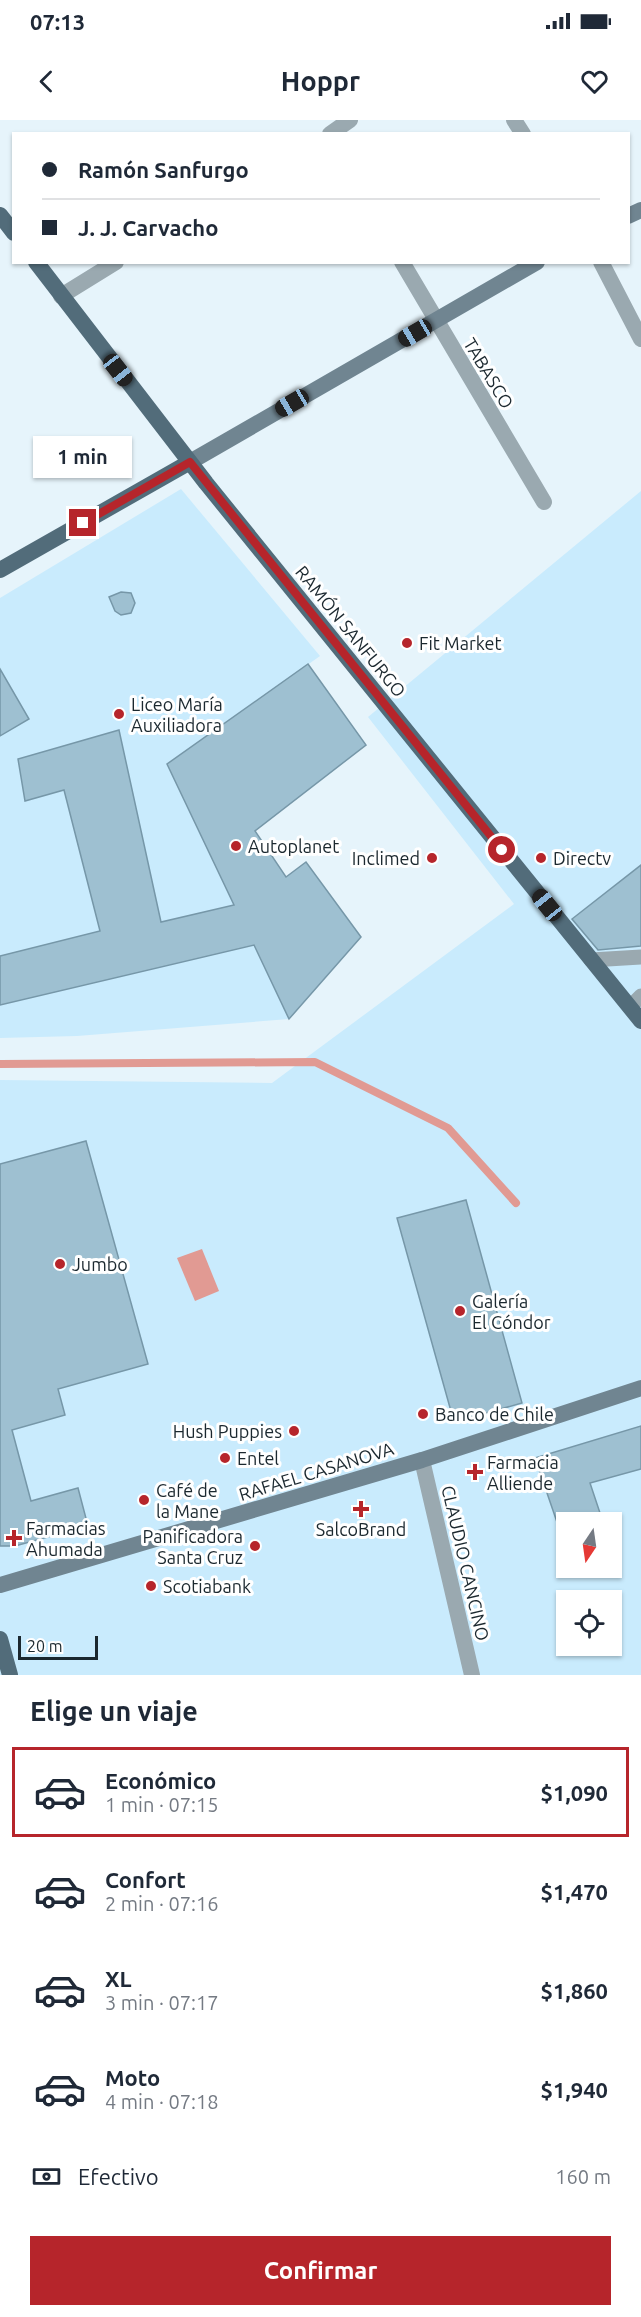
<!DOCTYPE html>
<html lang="es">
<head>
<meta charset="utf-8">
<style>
	:root { --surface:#fff; --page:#f6f6f7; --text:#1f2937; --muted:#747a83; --line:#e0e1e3; --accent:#b6252b }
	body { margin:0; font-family:Ubuntu,sans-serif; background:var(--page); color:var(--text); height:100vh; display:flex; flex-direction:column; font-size:22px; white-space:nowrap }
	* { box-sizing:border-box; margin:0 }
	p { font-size:20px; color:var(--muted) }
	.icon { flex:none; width:33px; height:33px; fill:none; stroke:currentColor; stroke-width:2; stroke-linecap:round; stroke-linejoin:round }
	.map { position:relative; height:1555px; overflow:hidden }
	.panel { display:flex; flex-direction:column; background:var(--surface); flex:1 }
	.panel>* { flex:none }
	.hud { position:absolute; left:12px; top:12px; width:618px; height:132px; border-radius:0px; box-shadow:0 2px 4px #0004; display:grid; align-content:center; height:132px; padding:0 30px; background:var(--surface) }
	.needle { width:39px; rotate:193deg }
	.tools { position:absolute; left:556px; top:1392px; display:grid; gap:12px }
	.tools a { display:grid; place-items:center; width:66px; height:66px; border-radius:0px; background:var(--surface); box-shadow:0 2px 4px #0004; font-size:30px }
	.scale { position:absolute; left:18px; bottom:15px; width:80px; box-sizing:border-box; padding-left:6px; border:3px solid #1b282f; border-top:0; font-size:16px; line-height:21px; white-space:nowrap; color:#1b282f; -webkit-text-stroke:4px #fff; paint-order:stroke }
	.end { position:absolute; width:27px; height:27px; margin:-14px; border:8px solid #b6252b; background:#fff; box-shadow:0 0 0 3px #fff }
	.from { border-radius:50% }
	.bubble { position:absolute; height:42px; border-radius:0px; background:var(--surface); box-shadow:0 2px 4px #0004; font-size:20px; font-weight:700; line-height:42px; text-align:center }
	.car { position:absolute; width:18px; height:36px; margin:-18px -9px; border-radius:8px; box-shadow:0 0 4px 2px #0007; background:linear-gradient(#222 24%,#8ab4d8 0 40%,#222 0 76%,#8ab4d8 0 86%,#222 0) }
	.hud b { display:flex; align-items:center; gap:21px; height:57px; font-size:22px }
	.hud b+b { border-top:2px solid var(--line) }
	.hud i { width:15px; height:15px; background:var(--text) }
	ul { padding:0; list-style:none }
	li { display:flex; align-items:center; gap:18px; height:90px; margin:0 12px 9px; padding:0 18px; border:3px solid transparent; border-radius:0px }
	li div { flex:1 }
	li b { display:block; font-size:22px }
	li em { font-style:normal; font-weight:700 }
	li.on { border-color:var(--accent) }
	li>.icon { width:54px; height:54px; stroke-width:1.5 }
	h2 { padding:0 30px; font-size:27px; line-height:72px }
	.pay { display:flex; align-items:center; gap:15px; height:66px; padding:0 30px; font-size:22px }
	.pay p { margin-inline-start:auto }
	.button { display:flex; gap:12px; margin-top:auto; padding:12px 30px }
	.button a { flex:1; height:69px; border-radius:0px; background:var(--accent); color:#fff; font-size:24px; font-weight:700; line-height:69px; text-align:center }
	.status { display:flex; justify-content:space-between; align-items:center; height:42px; padding:0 30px; background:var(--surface); direction:ltr }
	.status svg { height:16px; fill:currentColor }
	header { display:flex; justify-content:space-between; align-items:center; height:78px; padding:0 30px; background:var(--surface); font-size:27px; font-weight:700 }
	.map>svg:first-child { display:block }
</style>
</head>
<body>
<div class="status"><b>07:13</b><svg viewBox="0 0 49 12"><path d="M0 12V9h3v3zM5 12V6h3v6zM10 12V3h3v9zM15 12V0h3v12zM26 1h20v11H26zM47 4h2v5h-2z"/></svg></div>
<header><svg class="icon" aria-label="back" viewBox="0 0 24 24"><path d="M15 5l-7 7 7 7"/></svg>Hoppr<svg class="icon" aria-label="heart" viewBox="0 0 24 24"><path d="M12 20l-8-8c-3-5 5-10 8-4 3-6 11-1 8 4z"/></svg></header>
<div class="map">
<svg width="641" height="1555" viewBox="0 0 641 1555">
	<rect width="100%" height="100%" fill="#e6f4fb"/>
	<path fill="#c9ebfd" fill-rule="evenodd" d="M181,369L320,536L168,644L289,899L77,916L0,918V478Z
		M641,371V1555H0V960L272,963L514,784L368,597ZM567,1402H612V1448H567ZM567,1480H612V1526H567Z"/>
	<path fill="#e19a93" d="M202,1129L219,1171L195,1181L177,1138Z"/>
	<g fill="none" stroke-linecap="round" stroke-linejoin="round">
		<path stroke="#e19a93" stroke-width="8" d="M0,944L315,942L448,1008L516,1083"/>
	</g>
	<path fill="#9ec0d1" stroke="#7697a8" stroke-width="1.5" d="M121,472L131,473L135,483L131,493L121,495L115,491L109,477Z
		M308,544L366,625L255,711L286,757L306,742L361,817L289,899L254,825L0,885V836L100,811L64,670L25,681L18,639L119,610L161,802L234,785L167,644Z
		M0,549L29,599L0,616Z
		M641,745V826L598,830L572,799Z
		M86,1021L148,1244L58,1269L65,1295L12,1310L31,1381L78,1368L88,1406L15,1426H0V1044Z
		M466,1080L522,1283L454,1302L397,1098Z
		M641,1306V1349L590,1363L600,1393L558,1405L535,1338Z"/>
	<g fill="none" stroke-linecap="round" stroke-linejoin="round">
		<path stroke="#9aa9b0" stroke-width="15" d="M591,840L641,837
			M630,887L641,876"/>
		<path stroke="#9aa9b0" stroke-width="16" d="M514,0L523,14
			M330,14L350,0
			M402,142L544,382
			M601,142L641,219
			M61,176L116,142
			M422,1340L472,1555"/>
		<path stroke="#708591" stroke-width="16" d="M628,96L641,90
			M190,342L537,142
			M0,1465L422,1340L641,1268"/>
		<path stroke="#526c7a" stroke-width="16" d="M0,95L14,113
			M36,142L206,363L641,901
			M0,450L190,342
			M0,1519L10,1555"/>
	</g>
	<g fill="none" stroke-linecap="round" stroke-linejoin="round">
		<path stroke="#b6252b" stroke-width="8" d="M83,403L190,342L502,730"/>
	</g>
	<g fill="#b6252b" stroke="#fff" stroke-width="2">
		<circle cx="407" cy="523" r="6"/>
		<circle cx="119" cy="594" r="6"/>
		<circle cx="236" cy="726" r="6"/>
		<circle cx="432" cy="738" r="6"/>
		<circle cx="541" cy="738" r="6"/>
		<circle cx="60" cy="1144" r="6"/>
		<circle cx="460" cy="1191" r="6"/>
		<circle cx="423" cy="1294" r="6"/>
		<circle cx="294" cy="1311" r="6"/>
		<circle cx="225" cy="1338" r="6"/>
		<path d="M472 1343h6v6h6v6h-6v6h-6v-6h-6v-6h6z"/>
		<circle cx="144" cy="1380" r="6"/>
		<path d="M358 1380h6v6h6v6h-6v6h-6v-6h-6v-6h6z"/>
		<path d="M11 1409h6v6h6v6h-6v6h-6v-6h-6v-6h6z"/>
		<circle cx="255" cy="1426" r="6"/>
		<circle cx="151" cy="1466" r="6"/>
	</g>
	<g text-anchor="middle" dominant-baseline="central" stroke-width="6" stroke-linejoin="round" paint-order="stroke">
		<g font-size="18" fill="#1b282f" stroke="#fff">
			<text transform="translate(489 253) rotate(59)">TABASCO</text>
			<text transform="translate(351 511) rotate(51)">RAMÓN SANFURGO</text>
			<text transform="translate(316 1351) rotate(-17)">RAFAEL CASANOVA</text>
			<text transform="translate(466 1443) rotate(77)">CLAUDIO CANCINO</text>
		</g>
		<g font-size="18" fill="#1b282f" stroke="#fff" text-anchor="start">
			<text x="419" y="523">Fit Market</text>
			<text x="131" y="584">Liceo María<tspan x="131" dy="21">Auxiliadora</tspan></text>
			<text x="248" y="726">Autoplanet</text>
			<text x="420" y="738" text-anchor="end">Inclimed</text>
			<text x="553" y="738">Directv</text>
			<text x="72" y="1144">Jumbo</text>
			<text x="472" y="1181">Galería<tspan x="472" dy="21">El Cóndor</tspan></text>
			<text x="435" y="1294">Banco de Chile</text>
			<text x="282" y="1311" text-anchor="end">Hush Puppies</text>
			<text x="237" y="1338">Entel</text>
			<text x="487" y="1342">Farmacia<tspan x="487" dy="21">Alliende</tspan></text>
			<text x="156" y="1370">Café de<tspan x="156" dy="21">la Mane</tspan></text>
			<text x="26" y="1408">Farmacias<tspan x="26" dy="21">Ahumada</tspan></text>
			<text x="361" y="1409" text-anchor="middle">SalcoBrand</text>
			<text x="243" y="1416" text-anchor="end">Panificadora<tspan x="243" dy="21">Santa Cruz</tspan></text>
			<text x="163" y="1466">Scotiabank</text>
		</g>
	</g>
</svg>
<div class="tools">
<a><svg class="needle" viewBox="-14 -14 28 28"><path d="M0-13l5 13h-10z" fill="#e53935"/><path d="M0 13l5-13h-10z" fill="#747a83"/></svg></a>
<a><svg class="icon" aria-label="locate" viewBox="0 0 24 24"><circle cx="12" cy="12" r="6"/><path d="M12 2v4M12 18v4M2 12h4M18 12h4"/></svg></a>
</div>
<div class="scale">20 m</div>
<i class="end from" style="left:502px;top:730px"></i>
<i class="end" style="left:83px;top:403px"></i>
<div class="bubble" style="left:33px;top:316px;width:99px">1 min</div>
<i class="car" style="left:415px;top:213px;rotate:240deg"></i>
<i class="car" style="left:118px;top:250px;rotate:142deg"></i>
<i class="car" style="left:292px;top:283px;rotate:240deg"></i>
<i class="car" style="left:547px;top:785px;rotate:321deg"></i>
<div class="hud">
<b><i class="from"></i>Ramón Sanfurgo</b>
<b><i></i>J. J. Carvacho</b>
</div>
</div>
<section class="panel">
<h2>Elige un viaje</h2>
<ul>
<li class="on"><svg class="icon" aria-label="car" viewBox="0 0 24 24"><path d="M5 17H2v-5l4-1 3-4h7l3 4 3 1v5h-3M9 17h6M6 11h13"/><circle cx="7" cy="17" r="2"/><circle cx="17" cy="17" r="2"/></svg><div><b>Económico</b><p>1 min · 07:15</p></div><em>$1,090</em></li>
<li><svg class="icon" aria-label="car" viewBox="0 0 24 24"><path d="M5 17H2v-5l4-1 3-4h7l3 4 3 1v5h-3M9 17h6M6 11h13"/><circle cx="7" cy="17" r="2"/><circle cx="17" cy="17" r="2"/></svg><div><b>Confort</b><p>2 min · 07:16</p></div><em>$1,470</em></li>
<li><svg class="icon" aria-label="car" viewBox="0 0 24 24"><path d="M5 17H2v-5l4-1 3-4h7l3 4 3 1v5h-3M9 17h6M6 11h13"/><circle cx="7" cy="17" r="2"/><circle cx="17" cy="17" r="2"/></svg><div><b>XL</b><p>3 min · 07:17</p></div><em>$1,860</em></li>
<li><svg class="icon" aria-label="car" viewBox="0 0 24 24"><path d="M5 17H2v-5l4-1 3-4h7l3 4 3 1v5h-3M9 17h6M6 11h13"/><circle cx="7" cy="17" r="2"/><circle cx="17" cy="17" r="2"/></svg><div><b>Moto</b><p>4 min · 07:18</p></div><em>$1,940</em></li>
</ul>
<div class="pay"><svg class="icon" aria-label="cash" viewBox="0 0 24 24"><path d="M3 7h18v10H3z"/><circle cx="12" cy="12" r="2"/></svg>Efectivo<p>160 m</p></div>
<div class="button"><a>Confirmar</a></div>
</section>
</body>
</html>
